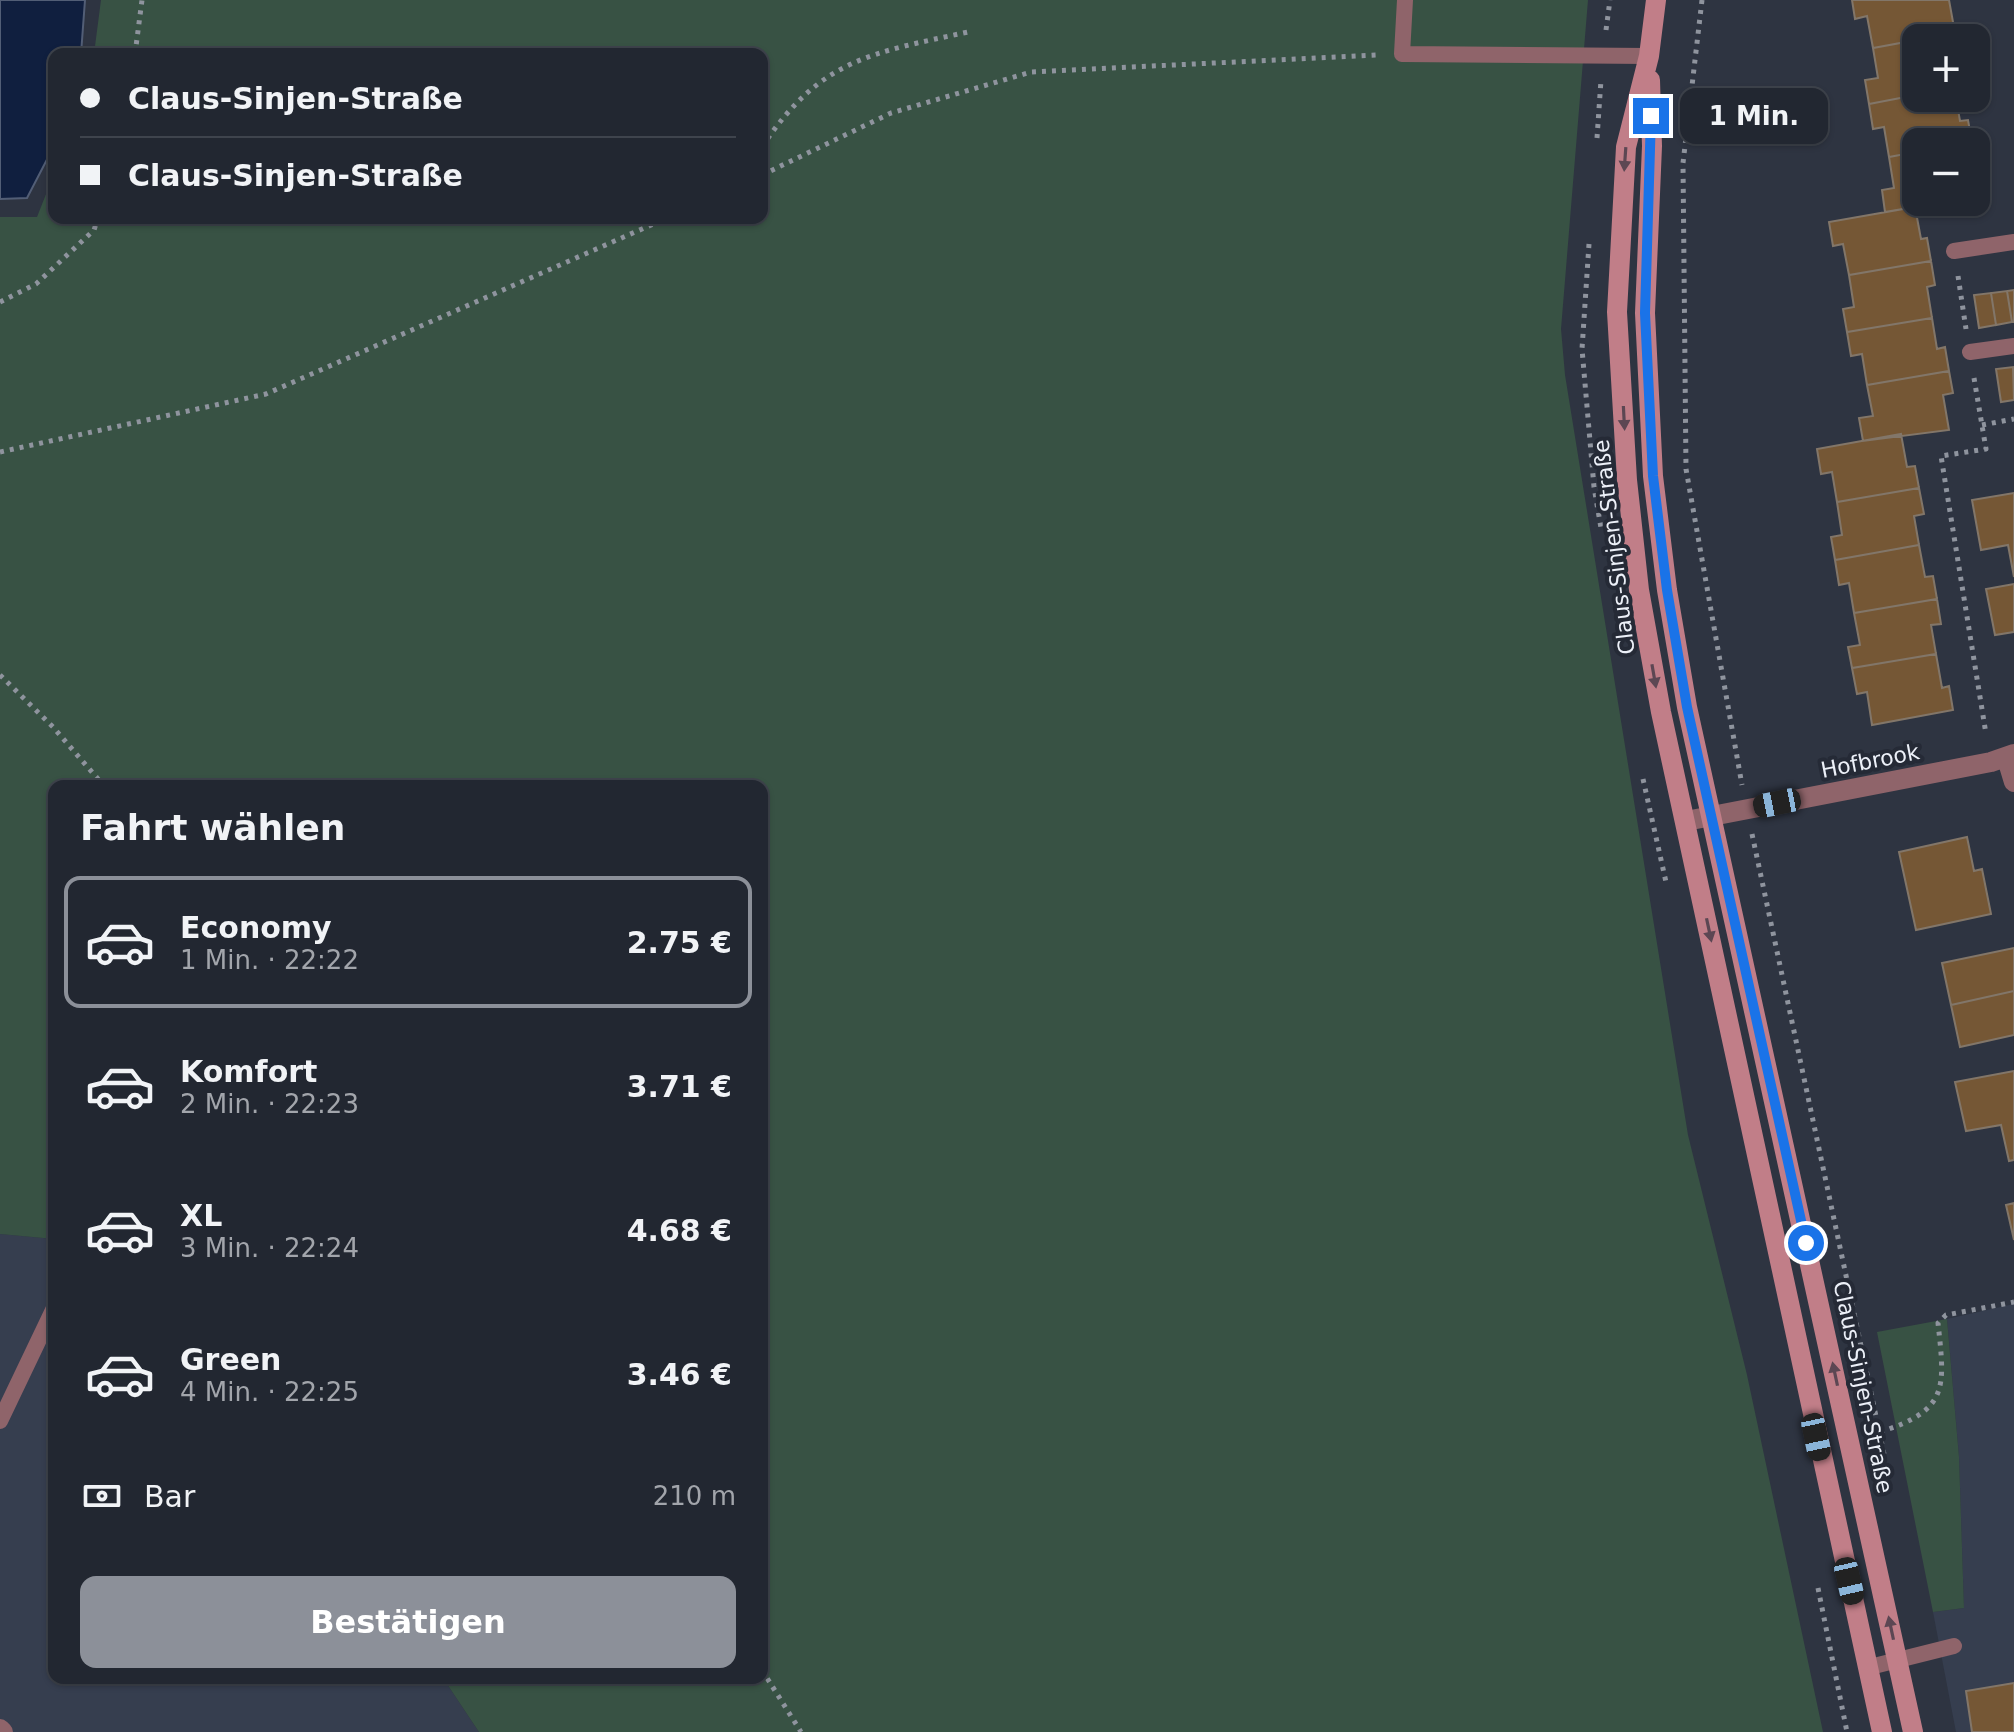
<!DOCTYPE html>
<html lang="de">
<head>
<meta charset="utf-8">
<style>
	:root { --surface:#222731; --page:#2a2f39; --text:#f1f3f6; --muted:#a2a5ab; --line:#3f444d; --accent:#8c9099 }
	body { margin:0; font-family:"DejaVu Sans",sans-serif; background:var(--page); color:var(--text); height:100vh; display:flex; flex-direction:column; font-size:30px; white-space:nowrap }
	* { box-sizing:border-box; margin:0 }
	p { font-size:26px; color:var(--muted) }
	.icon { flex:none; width:44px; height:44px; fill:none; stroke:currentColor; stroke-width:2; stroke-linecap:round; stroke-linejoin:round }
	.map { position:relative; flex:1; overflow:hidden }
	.panel { position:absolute; left:48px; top:780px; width:720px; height:904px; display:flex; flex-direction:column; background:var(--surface); border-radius:16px; box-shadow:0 2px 6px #0004,0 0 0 2px var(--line) }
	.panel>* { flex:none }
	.guide { position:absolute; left:48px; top:48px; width:720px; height:176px; border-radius:16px; box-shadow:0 2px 6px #0004,0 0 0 2px var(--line); display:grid; align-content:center; height:176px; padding:0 32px; background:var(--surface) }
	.buttons { position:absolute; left:1902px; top:24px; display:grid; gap:16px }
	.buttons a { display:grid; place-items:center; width:88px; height:88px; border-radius:16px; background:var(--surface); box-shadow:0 2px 6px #0004,0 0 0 2px var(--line); font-size:40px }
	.end { position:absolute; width:36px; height:36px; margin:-18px; border:10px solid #1a73e8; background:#fff; box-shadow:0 0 0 4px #fff }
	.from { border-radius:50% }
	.bubble { position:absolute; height:56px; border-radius:16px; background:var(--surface); box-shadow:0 2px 6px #0004,0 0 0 2px var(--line); font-size:26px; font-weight:800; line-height:56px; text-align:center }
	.car { position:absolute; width:24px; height:48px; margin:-24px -12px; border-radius:10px; box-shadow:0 0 6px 2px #0007; background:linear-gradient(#222 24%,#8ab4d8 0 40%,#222 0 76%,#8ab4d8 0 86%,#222 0) }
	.guide b { display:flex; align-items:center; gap:28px; height:76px; font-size:30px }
	.guide b+b { border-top:2px solid var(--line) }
	.guide i { width:20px; height:20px; background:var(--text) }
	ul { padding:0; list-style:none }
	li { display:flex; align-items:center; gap:24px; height:132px; margin:0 16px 12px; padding:0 16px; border:4px solid transparent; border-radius:16px }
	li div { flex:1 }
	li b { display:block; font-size:30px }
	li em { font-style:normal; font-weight:800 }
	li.current { border-color:var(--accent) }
	li>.icon { width:72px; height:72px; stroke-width:1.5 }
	h2 { padding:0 32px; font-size:36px; line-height:96px }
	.pay { display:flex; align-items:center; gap:20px; height:88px; padding:0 32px; font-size:30px }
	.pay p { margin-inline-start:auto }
	.primary-button { display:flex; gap:16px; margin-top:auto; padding:16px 32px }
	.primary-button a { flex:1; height:92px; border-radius:16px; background:var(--accent); color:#fff; font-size:32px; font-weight:800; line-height:92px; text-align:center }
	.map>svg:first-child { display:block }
</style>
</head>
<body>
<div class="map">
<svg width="2014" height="1732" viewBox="0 0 2014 1732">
	<rect width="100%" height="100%" fill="#2e3441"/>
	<path fill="#363e4f" d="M0,1234L54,1239V1678H443L479,1732H0Z
		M2014,1304V1732H1956L1933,1612L1964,1608L1959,1457L1947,1319Z"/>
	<path fill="#385244" d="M101,0H1588L1561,329L1565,375L1688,1135L1747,1375L1823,1732H479L443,1678H762V786H54V1239L0,1234V217H37L54,174V218H762V54H94Z
		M1947,1319L1959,1457L1964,1608L1933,1612L1877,1332Z"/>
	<path fill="#101f3f" stroke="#525e76" stroke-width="2" d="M0,0H85L81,54H54V146L27,198L0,199Z"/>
	<path fill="#755735" stroke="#827669" stroke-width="2" d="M1852,0H1949L1955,33L1873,48L1867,16L1855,19Z
		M1916,40V95L1869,104L1865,80L1878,78L1873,48Z
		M1916,95V98H1956L1960,121L1968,120L1972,142H1916V152L1889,157L1884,127L1873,129L1869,104Z
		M1916,152V202H1965L1916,211L1915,207L1885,212L1882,190L1894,188L1889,157Z
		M1915,207L1921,239L1927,238L1931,261L1849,275L1843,244L1833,246L1829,222Z
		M1931,261L1935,285L1927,287L1932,318L1847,332L1843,309L1854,307L1849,275Z
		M2014,290V322H2012L2007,291Z
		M2007,291L2012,322L1996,325L1991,293Z
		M1991,293L1996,325L1979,328L1974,295Z
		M1932,318L1937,349L1945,347L1949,371L1867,385L1862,354L1851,356L1847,332Z
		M2013,367L2014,400L2001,402L1996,369Z
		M1949,371L1953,393L1943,395L1949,430L1863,441L1859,418L1873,416L1867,385Z
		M1901,434L1907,467L1915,466L1919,488L1837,502L1832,472L1821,474L1817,449Z
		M1919,488L1924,514L1914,516L1919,545L1835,560L1831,537L1842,535L1837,502Z
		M2014,493V577L2008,545L1981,550L1972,500Z
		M1919,545L1925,577L1933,576L1937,599L1854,613L1849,583L1839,585L1835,560Z
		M2014,584V632L1995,635L1986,589Z
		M1937,599L1941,624L1931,625L1936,654L1852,668L1848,647L1860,645L1854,613Z
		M1936,654L1942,688L1949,686L1953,710L1872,725L1867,692L1857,694L1852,668Z
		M1967,837L1974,871L1982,869L1991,914L1916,930L1899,852Z
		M2014,948V991L1951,1005L1942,963Z
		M2014,991V1035L1960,1047L1951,1005Z
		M2014,1071V1160L2009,1161L2001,1125L1966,1131L1955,1082Z
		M2014,1203V1240L2006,1205Z
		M2014,1683V1732H1972L1966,1691Z"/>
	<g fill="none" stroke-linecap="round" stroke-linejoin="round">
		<path stroke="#8f949e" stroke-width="5" stroke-dasharray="4 6" stroke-linecap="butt" d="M1702,0L1683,163L1686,469L1742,785
			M1606,30L1610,0
			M135,54L142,0
			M1597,138L1601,80
			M762,147C820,59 871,53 968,32
			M762,175L891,113L1031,72L1377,55
			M1589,244L1582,349L1594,487L1601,528
			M1958,276L1966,329
			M0,302L36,284L94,230L98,218
			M1974,378L1986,449L1941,456L1986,734
			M1982,425L2014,419
			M0,452L266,394L667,218
			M0,675L53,727L104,786
			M1643,779L1666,882
			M1752,834L1884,1454
			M1880,1432C1949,1410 1945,1388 1938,1323L1946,1315L2014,1302
			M1818,1588L1847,1732
			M762,1670L801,1732"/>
		<path stroke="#8f646a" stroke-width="16" d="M1405,0L1402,54L1649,56
			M1954,251L2014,242
			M1970,352L2014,346
			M0,1421L54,1308
			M1870,1667L1954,1646"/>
		<path stroke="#8f646a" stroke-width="20" d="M2007,759L2014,782
			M1686,821L1991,762L2014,754
			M0,1729L3,1732"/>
		<path stroke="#c17e88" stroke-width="20" d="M1656,0L1649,56L1626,147L1617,312L1627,480L1639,590L1661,712L1882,1732
			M1650,80L1652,146L1645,313L1653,476L1667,590L1687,707L1913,1732"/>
	</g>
	<defs><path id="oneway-solid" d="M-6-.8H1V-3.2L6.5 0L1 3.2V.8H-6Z" transform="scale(2)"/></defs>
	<g fill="#5c4753">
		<use href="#oneway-solid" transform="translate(1625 159) rotate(94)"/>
		<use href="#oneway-solid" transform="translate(1624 418) rotate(87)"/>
		<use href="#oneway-solid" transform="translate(1654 676) rotate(80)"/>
		<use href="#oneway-solid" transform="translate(1709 930) rotate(78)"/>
		<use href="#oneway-solid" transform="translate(1835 1374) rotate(-102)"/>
		<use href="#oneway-solid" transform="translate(1891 1628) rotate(-102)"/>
	</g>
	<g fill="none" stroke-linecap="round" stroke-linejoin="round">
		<path stroke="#1a73e8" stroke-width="10" d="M1651,116L1645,313L1653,476L1667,590L1687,707L1806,1243"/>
	</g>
	<g text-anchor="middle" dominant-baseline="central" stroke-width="8" stroke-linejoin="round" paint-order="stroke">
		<g font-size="22" fill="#ecf0f8" stroke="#252a36">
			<text transform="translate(1614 547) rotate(-97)">Claus-Sinjen-Straße</text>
			<text transform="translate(1870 761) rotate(-11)">Hofbrook</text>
			<text transform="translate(1863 1387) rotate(78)">Claus-Sinjen-Straße</text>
		</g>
	</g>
</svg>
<div class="buttons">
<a>+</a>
<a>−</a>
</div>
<i class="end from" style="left:1806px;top:1243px"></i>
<i class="end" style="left:1651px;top:116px"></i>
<div class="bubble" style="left:1680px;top:88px;width:148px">1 Min.</div>
<i class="car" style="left:1777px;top:803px;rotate:259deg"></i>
<i class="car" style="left:1816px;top:1437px;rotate:168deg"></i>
<i class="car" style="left:1849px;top:1581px;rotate:167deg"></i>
<div class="guide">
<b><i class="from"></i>Claus-Sinjen-Straße</b>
<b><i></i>Claus-Sinjen-Straße</b>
</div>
<section class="panel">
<h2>Fahrt wählen</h2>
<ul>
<li class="current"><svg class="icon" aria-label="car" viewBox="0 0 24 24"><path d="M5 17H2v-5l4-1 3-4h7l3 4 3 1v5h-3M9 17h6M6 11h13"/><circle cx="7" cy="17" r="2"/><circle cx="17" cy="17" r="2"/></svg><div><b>Economy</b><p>1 Min. · 22:22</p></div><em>2.75 €</em></li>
<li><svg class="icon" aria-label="car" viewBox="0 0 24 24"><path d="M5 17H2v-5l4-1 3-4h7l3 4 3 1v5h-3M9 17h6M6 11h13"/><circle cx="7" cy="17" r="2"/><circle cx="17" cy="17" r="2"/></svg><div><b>Komfort</b><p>2 Min. · 22:23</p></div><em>3.71 €</em></li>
<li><svg class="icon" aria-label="car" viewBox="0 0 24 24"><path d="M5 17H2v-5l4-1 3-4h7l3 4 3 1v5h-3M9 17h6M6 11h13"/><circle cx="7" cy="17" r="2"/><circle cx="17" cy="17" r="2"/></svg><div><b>XL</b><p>3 Min. · 22:24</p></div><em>4.68 €</em></li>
<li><svg class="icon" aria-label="car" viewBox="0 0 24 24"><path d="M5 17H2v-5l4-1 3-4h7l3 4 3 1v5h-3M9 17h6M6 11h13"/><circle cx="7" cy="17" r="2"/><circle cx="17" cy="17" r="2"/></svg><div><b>Green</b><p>4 Min. · 22:25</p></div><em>3.46 €</em></li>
</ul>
<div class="pay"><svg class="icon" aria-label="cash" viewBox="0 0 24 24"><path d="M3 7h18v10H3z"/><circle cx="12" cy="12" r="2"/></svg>Bar<p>210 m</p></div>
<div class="primary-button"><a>Bestätigen</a></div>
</section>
</div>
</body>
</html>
